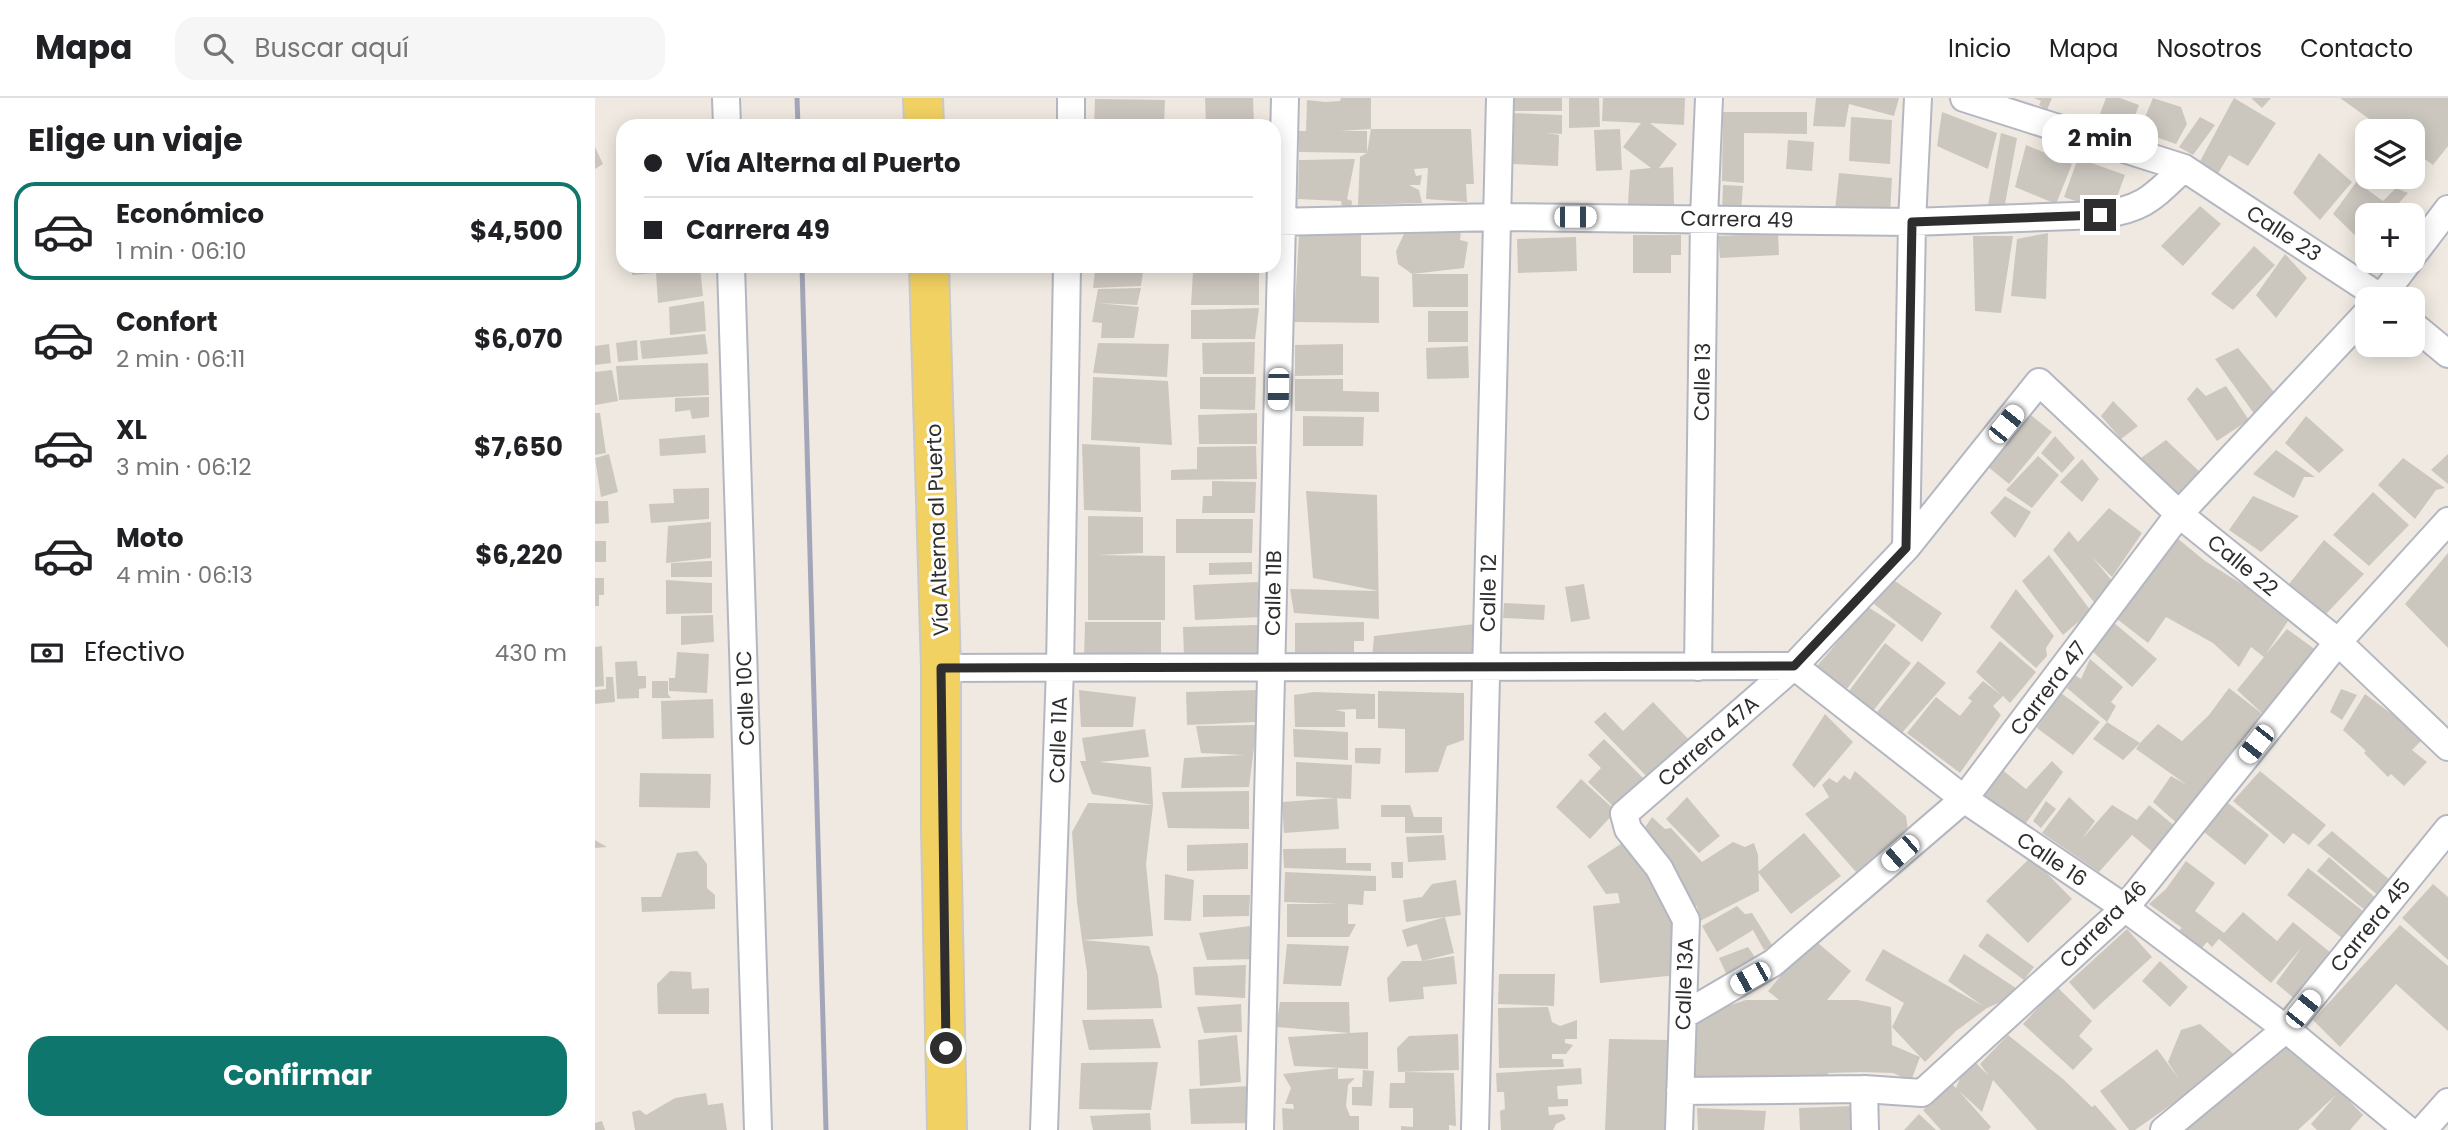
<!DOCTYPE html>
<html lang="es">
<head>
<meta charset="utf-8">
<style>
	:root { --surface:#fff; --page:#f6f6f6; --text:#202124; --muted:#757577; --line:#e0e0e0; --accent:#0f766e }
	body { margin:0; font-family:Poppins,sans-serif; background:var(--page); color:var(--text); height:100vh; display:flex; flex-direction:column; font-size:26px; white-space:nowrap }
	* { box-sizing:border-box; margin:0 }
	p { font-size:23px; color:var(--muted) }
	.icon { flex:none; width:38px; height:38px; fill:none; stroke:currentColor; stroke-width:2; stroke-linecap:round; stroke-linejoin:round }
	.map { position:relative; flex:1; overflow:hidden }
	.sheet { display:flex; flex-direction:column; background:var(--surface); width:595px }
	.sheet>* { flex:none }
	.hud { position:absolute; left:21px; top:21px; width:665px; height:154px; border-radius:21px; box-shadow:0 4px 18px #0003; display:grid; align-content:center; height:154px; padding:0 28px; background:var(--surface) }
	.controls { position:absolute; left:1760px; top:21px; display:grid; gap:14px }
	.controls a { display:grid; place-items:center; width:70px; height:70px; border-radius:14px; background:var(--surface); box-shadow:0 4px 18px #0003; font-size:35px }
	.end { position:absolute; width:32px; height:32px; margin:-16px; border:9px solid #2e2e2e; background:#fff; box-shadow:0 0 0 4px #fff }
	.from { border-radius:50% }
	.bubble { position:absolute; height:49px; border-radius:21px; background:var(--surface); box-shadow:0 4px 18px #0003; font-size:23px; font-weight:700; line-height:49px; text-align:center }
	.car { position:absolute; width:21px; height:42px; margin:-21px -10px; border-radius:9px; box-shadow:0 0 5px 2px #0007; background:linear-gradient(#fff 24%,#345 0 40%,#fff 0 76%,#345 0 86%,#fff 0) }
	.hud b { display:flex; align-items:center; gap:24px; height:66px; font-size:26px }
	.hud b+b { border-top:2px solid var(--line) }
	.hud i { width:18px; height:18px; background:var(--text) }
	ul { padding:0; list-style:none }
	li { display:flex; align-items:center; gap:21px; height:98px; margin:0 14px 10px; padding:0 14px; border:4px solid transparent; border-radius:21px }
	li div { flex:1 }
	li b { display:block; font-size:26px }
	li em { font-style:normal; font-weight:700 }
	li.current { border-color:var(--accent) }
	li>.icon { width:63px; height:63px; stroke-width:1.5 }
	h2 { padding:0 28px; font-size:32px; line-height:84px }
	.pay { display:flex; align-items:center; gap:18px; height:77px; padding:0 28px; font-size:26px }
	.pay p { margin-inline-start:auto }
	.button { display:flex; gap:14px; margin-top:auto; padding:14px 28px }
	.button a { flex:1; height:80px; border-radius:21px; background:var(--accent); color:#fff; font-size:28px; font-weight:700; line-height:80px; text-align:center }
	header { display:flex; align-items:center; gap:42px; box-sizing:border-box; height:98px; padding:0 35px; background:var(--surface); border-bottom:2px solid var(--line) }
	header strong { font-size:33px }
	nav { display:flex; gap:38px; margin-inline-start:auto; font-size:24px }
	.search { width:490px; height:63px; background:var(--page); display:flex; align-items:center; gap:18px; box-sizing:border-box; padding:0 24px; border-radius:21px; color:var(--muted); font-size:26px }
	main { display:flex; flex:1; min-height:0 }
	.map>svg:first-child { display:block }
</style>
</head>
<body>
<header>
<strong>Mapa</strong>
<div class="search"><svg class="icon" aria-label="search" viewBox="0 0 24 24"><circle cx="10" cy="10" r="6"/><path d="M15 15l6 6"/></svg>Buscar aquí</div>
<nav><a>Inicio</a><a>Mapa</a><a>Nosotros</a><a>Contacto</a></nav>
</header>
<main>
<section class="sheet">
<h2>Elige un viaje</h2>
<ul>
<li class="current"><svg class="icon" aria-label="car" viewBox="0 0 24 24"><path d="M5 17H2v-5l4-1 3-4h7l3 4 3 1v5h-3M9 17h6M6 11h13"/><circle cx="7" cy="17" r="2"/><circle cx="17" cy="17" r="2"/></svg><div><b>Económico</b><p>1 min · 06:10</p></div><em>$4,500</em></li>
<li><svg class="icon" aria-label="car" viewBox="0 0 24 24"><path d="M5 17H2v-5l4-1 3-4h7l3 4 3 1v5h-3M9 17h6M6 11h13"/><circle cx="7" cy="17" r="2"/><circle cx="17" cy="17" r="2"/></svg><div><b>Confort</b><p>2 min · 06:11</p></div><em>$6,070</em></li>
<li><svg class="icon" aria-label="car" viewBox="0 0 24 24"><path d="M5 17H2v-5l4-1 3-4h7l3 4 3 1v5h-3M9 17h6M6 11h13"/><circle cx="7" cy="17" r="2"/><circle cx="17" cy="17" r="2"/></svg><div><b>XL</b><p>3 min · 06:12</p></div><em>$7,650</em></li>
<li><svg class="icon" aria-label="car" viewBox="0 0 24 24"><path d="M5 17H2v-5l4-1 3-4h7l3 4 3 1v5h-3M9 17h6M6 11h13"/><circle cx="7" cy="17" r="2"/><circle cx="17" cy="17" r="2"/></svg><div><b>Moto</b><p>4 min · 06:13</p></div><em>$6,220</em></li>
</ul>
<div class="pay"><svg class="icon" aria-label="cash" viewBox="0 0 24 24"><path d="M3 7h18v10H3z"/><circle cx="12" cy="12" r="2"/></svg>Efectivo<p>430 m</p></div>
<div class="button"><a>Confirmar</a></div>
</section>
<div class="map">
<svg width="1853" height="1032" viewBox="0 0 1853 1032">
	<rect width="100%" height="100%" fill="#efe9e1"/>
	<path fill="#cbc7bf" d="M610,0H658L659,28H611Z
		M746,0H776V31L745,33H772V55L704,54V33H711L712,2L730,4L745,3Z
		M915,0H967V13H915Z
		M974,0H1004L1005,29L974,30Z
		M1008,0H1090L1089,27L1055,25L1082,46L1064,70L1078,69L1079,107L1033,106L1035,72L1056,70L1028,49L1046,25L1007,23Z
		M1221,0H1304L1299,18L1254,6L1250,29L1218,28Z
		M1439,0H1457L1452,12L1444,7L1446,3Z
		M1511,0H1525L1544,7L1533,36L1502,24Z
		M1558,0L1586,9L1592,26L1581,46L1544,33Z
		M1639,0L1681,25L1653,68L1634,57L1622,77L1603,67Z
		M1656,0H1676L1667,10Z
		M1745,0H1853V48L1838,67L1818,53V33H1791Z
		M500,1L570,2L569,28H499Z
		M1128,14H1212V36L1149,35V85L1127,83Z
		M1347,14L1402,35L1393,71L1342,48Z
		M916,15L967,17V36L951,35L964,37L963,68L917,66Z
		M1256,19L1297,22L1295,66L1254,63Z
		M1605,19L1620,27L1598,57L1584,49Z
		M776,31H876L879,86H871L872,104L831,101L833,70L819,71L821,78L827,77L825,87H814L824,92L827,105L763,107L765,59L772,55Z
		M1025,31L1027,72L1001,73L999,32Z
		M1406,35L1422,40L1409,112L1392,113Z
		M1193,42L1219,44L1217,73L1191,71Z
		M28,47V66H24L22,49Z
		M1431,47L1477,66L1461,106L1420,89Z
		M0,49L8,66L0,71Z
		M1724,55L1757,84L1725,122L1698,95Z
		M1483,60L1530,77L1519,107L1503,101L1500,110L1469,99Z
		M760,61L752,101L757,103L756,112L747,110L746,103L703,101L704,62Z
		M1773,68V79H1778L1770,90L1788,103L1801,90L1813,95L1793,117H1773V140L1768,145L1738,116Z
		M1244,75L1297,80L1295,116L1240,112Z
		M1128,87L1148,88L1146,114L1127,113Z
		M1605,108L1626,126L1588,168L1566,148Z
		M866,133L865,142L873,144L869,170L817,176L803,166L801,153L809,136Z
		M1183,135L1184,157L1125,160L1123,138Z
		M1453,135L1451,201L1416,198L1422,141Z
		M704,137H766V178L784,179V225L699,224Z
		M1038,137H1086V157H1076V175H1038Z
		M1378,138H1418L1406,215L1380,213Z
		M981,139L982,173L923,175L922,141Z
		M1659,148L1680,167L1638,212L1616,196Z
		M1690,156L1712,180L1681,220L1661,197Z
		M37,168H105L108,198L63,205L61,175L37,177Z
		M494,168H568V170L496,172Z
		M500,173L548,174L546,188L498,190Z
		M598,174L664,175V207H596Z
		M817,176H873V209H818Z
		M546,190L542,207L503,205L544,209L539,240H506L507,225L497,224L503,191Z
		M109,203L111,233L75,237L74,209Z
		M664,210L660,241H596V212Z
		M833,213H873V244H833Z
		M110,236L113,256L47,261L45,243Z
		M42,242L43,262L23,264L21,245Z
		M660,244L659,276H608L607,245Z
		M503,245L574,246L572,279L498,275Z
		M14,246L16,265L0,267V248Z
		M748,246V277L700,278V247Z
		M873,248L874,280L832,281L831,250Z
		M1643,250L1684,300L1660,317L1620,261Z
		M113,265L114,297L24,302L21,268Z
		M17,272L23,303L0,307V274Z
		M498,279L573,283L577,347L496,342Z
		M605,279H661L660,312L605,311Z
		M700,281H748V293L784,294V314L700,313Z
		M1631,288L1654,322L1622,343L1592,301L1602,289L1611,298Z
		M114,299V319L97,321L95,312L80,314V300Z
		M1518,303L1543,328L1526,341L1506,318Z
		M1427,310L1457,334L1414,386L1386,363Z
		M0,315H5L11,355L0,357Z
		M662,315V346H604L603,317Z
		M708,318L769,319L768,348H708Z
		M1711,318L1749,352L1724,375L1690,345Z
		M110,337L111,355L65,358L64,341Z
		M1460,338L1480,360L1467,375L1446,355Z
		M1571,342L1606,375L1584,398L1546,360Z
		M487,346L545,349L546,414L489,412Z
		M661,348L662,381L576,382V372L602,371V349Z
		M1681,352L1720,379H1709L1699,400L1658,376Z
		M14,356L23,394L6,399L0,360Z
		M1853,356V386L1836,372Z
		M1443,358L1464,377L1437,410L1411,392Z
		M1808,360L1850,390L1841,392L1820,421L1783,387Z
		M1487,361L1504,381L1487,404L1465,384Z
		M617,383L661,384L660,415H607L608,398H617Z
		M114,390V421L56,425L54,406L79,405L78,391Z
		M711,393L782,397L784,521L699,515L695,491L784,493L718,480Z
		M1778,394L1814,427L1774,468L1738,437Z
		M1410,398L1436,414L1420,440L1395,415Z
		M1658,398L1704,418L1666,454L1634,432Z
		M0,403H13L14,425L0,426Z
		M1514,410L1547,435L1517,479L1497,459L1519,485L1502,508L1458,452L1474,433L1483,444Z
		M493,418L548,419V455L502,457L570,458V522H493Z
		M581,421H658L657,455H581Z
		M116,424V460L71,465L73,428Z
		M1582,440L1610,463L1653,490L1693,523L1671,556L1692,531L1725,555L1584,727L1558,704L1576,678L1592,687L1541,651L1545,645L1563,626L1587,643L1614,617L1634,590L1670,618L1642,592L1669,559L1656,549L1644,569L1618,545L1571,519L1553,545L1522,521Z
		M1729,442L1769,476L1731,516L1694,486Z
		M0,443H11V464H0Z
		M1853,455V550L1810,506Z
		M1454,457L1496,513L1468,537L1427,483Z
		M117,463V479H76V465Z
		M657,464V476L614,477V465Z
		M0,480H9V497H4V508H0Z
		M1297,481L1347,515L1327,544L1279,506Z
		M71,482L117,485V515L71,516Z
		M663,484L665,519L600,522L598,487Z
		M989,486L995,521L976,524L970,489Z
		M1421,491L1459,538L1451,550L1452,558L1441,570L1395,529Z
		M909,505L950,507L949,522L908,520Z
		M1273,509L1301,527L1251,592L1222,568Z
		M118,517L119,544L86,547V518Z
		M490,524H566V563L489,561Z
		M769,524V543H759V555H766V563L700,564V525Z
		M1518,524L1562,561L1537,589L1497,553Z
		M880,526L879,560L777,561L779,538Z
		M663,527L664,559L589,560L588,529Z
		M1405,543L1441,574L1415,605L1408,598L1398,608L1406,617L1365,675L1312,635L1341,599L1365,618L1377,603L1373,600L1388,583L1406,597L1381,574Z
		M1290,545L1316,565L1278,613L1254,593Z
		M7,548L9,588L0,589V549Z
		M82,554L114,556L112,595L74,593V580H80Z
		M1495,561L1528,589L1516,604L1521,608L1512,624L1472,590L1480,577L1486,581Z
		M42,563L43,578H51V590L44,591V600L22,601L20,564Z
		M1323,563L1351,585L1305,637L1282,614Z
		M11,579H18L20,604L0,606V592L11,591Z
		M57,583H73V596L76,600H57Z
		M1746,591L1762,597L1747,622L1735,614Z
		M484,592L541,599L538,629H486Z
		M664,592L662,624L592,627L591,594Z
		M783,593L869,595V642L852,648L843,674L810,675V631L783,630Z
		M719,594L780,596V621H761V611L740,612L750,614V629H700L699,597Z
		M1466,595L1505,624L1478,657L1442,630Z
		M1770,596L1801,619L1826,643L1817,652L1832,664L1809,688L1796,676L1793,679L1769,655L1771,653L1748,632Z
		M118,601L119,640L67,641L66,603Z
		M1058,604L1097,645L1057,684L999,624L1010,614L1028,633Z
		M1230,616L1258,644L1219,690L1197,667Z
		M1512,624L1545,645L1528,662L1498,641Z
		M662,627L654,689L586,690L589,660L649,657L606,655L601,628Z
		M550,631L554,659L504,664L556,669L558,707L497,696L485,663H491L487,640Z
		M698,631L753,634V662L699,659Z
		M1009,641L1053,685L1024,714L993,684L1006,670L993,657Z
		M760,650H786L785,666L760,665Z
		M1457,663L1468,674L1428,729L1384,694L1405,670L1431,691Z
		M701,664L757,667L756,701L701,698Z
		M1260,673L1311,718L1313,732L1261,774L1210,716L1234,699L1227,687L1234,680L1242,685L1249,677L1255,682Z
		M1665,673L1731,727L1714,747L1698,735L1689,746L1638,703Z
		M45,675L116,676L115,710L44,709Z
		M986,681L1021,713L995,741L961,709Z
		M654,693V731L573,730L567,694Z
		M1092,699L1125,738L1104,755L1071,721Z
		M1474,699L1500,723L1487,741L1517,707L1542,722L1554,707L1581,729L1560,756L1537,737L1504,774L1447,735Z
		M742,700L744,731L689,735L687,704Z
		M1451,703L1461,711L1446,730L1438,723Z
		M493,705L558,707L551,766L558,838L487,842L554,848L563,878L567,910L492,912V874L487,842L482,804L477,734Z
		M1633,705L1674,737L1650,767L1609,734Z
		M786,707H815L819,719H847V735H810V719H786Z
		M1057,719L1070,731L1076,730L1107,764L1138,744L1150,749L1159,745L1163,757L1164,793L1105,823L1102,808L1093,811L1045,737Z
		M1737,733L1796,783L1784,798L1722,747Z
		M1209,735L1246,778L1196,816L1163,774Z
		M849,737L851,762L813,764L811,739Z
		M0,742L12,749L0,750Z
		M1032,742L1075,807L1082,877L1005,885L998,808L1025,805L1023,795L1011,796L992,768Z
		M653,745V771L592,773V747Z
		M751,750V765H776V773L689,770L688,751Z
		M102,753L112,766V790L120,797V811L47,814L46,799H66L82,755Z
		M1436,759L1477,801L1433,845L1391,803Z
		M1734,759L1782,801L1771,813L1722,773Z
		M1591,763L1620,785L1600,813L1629,835L1648,814L1682,843L1698,824L1736,855L1701,902L1681,885L1707,849L1676,885L1624,841L1617,849L1612,844L1606,851L1584,832L1587,830L1554,806L1571,791Z
		M796,764H808V780H797Z
		M1713,770L1768,813L1747,840L1692,797Z
		M690,774L781,778V793H769L768,807L753,806V826H761L754,839H692V806H745L689,804Z
		M570,776L599,782L596,823L569,822Z
		M861,782L866,817L811,824L808,802L827,799L837,786Z
		M1838,786L1853,799V862L1807,820Z
		M608,797H655L654,818L608,819Z
		M1142,808L1150,816L1157,815L1177,847L1169,852L1158,832L1122,854L1107,828Z
		M850,819L859,855L827,863L859,858L862,886L828,889L829,901L794,904L792,880L807,863H827L822,846L812,849L807,832Z
		M662,827L664,861L612,862L604,835Z
		M1805,827L1853,868V933L1801,886L1745,949L1718,922Z
		M1532,831L1557,859L1499,912L1474,884Z
		M1392,835L1439,869L1429,882L1383,848Z
		M1217,840L1256,873L1232,902H1263L1296,909L1297,947L1325,959L1316,983L1298,975L1266,974L1233,975V981L1099,980L1101,913H1117L1151,902H1184L1173,893Z
		M692,846L754,848L746,888L688,886Z
		M1153,849L1166,868L1136,886L1124,860Z
		M1288,851L1388,908L1353,883L1369,856L1427,894L1392,910L1361,933L1330,964L1297,929L1309,905L1270,882Z
		M1565,863L1593,889L1575,909L1547,883Z
		M651,867L650,900L600,897L598,869Z
		M75,873L96,874L97,891L114,890V916H63L62,886Z
		M904,876H960L959,908L903,906Z
		M1462,889L1497,923L1484,938L1498,951L1478,972L1428,926Z
		M685,904H754L755,935L773,934V971L699,968L693,939L755,935L681,929Z
		M646,906L647,934L609,935L602,909Z
		M953,909L957,924L965,928L982,922V941H970V945L978,947L971,956H957V961H968L969,969L904,970L903,910Z
		M558,921L566,950L494,952L487,922Z
		M1605,926L1643,960L1540,1032H1534L1505,993L1562,951L1584,981L1573,964L1586,932Z
		M863,936L864,972L803,974L802,950L814,938Z
		M642,937L646,984L605,988L603,942Z
		M1413,937L1468,981L1497,1009L1500,1007L1522,1032H1442L1398,982L1387,1014L1364,993L1396,1029L1393,1032H1346L1328,1012L1356,985L1361,990L1374,958L1394,978L1385,966Z
		M1691,938L1768,1017L1755,1032H1722L1716,1026L1741,997L1703,1032H1587Z
		M1014,941L1073,942L1074,1032H1010Z
		M563,964L556,1012L484,1011L486,965Z
		M743,970V981L760,980L753,987L751,1008L755,1018H764V1032H688L687,1010L699,1011L698,1006H690L696,990L688,976Z
		M986,970L987,986L962,988L963,1001H973V1008L953,1009L954,1017L968,1016L971,1021L961,1026L958,1032H906L905,1013L910,1011L909,994H902L901,975Z
		M768,972L779,973L777,1008L757,1007V989H767Z
		M810,974L859,975L861,1028L854,1027V1032H806V1028L818,1029V1010H794L795,985H810Z
		M656,988L657,1025L596,1026L594,991Z
		M111,995L113,1007L128,1005L132,1032H40L37,1014L45,1012L51,1017L80,1000Z
		M1259,1008L1260,1032H1205L1204,1010Z
		M1102,1010L1171,1013L1169,1032H1103Z
		M555,1015L556,1032H498L495,1018Z
		M1324,1016L1341,1032H1309Z
		M7,1023L10,1032H0V1025Z"/>
	<g fill="none" stroke-linecap="round" stroke-linejoin="round">
		<g stroke="#b4b7c1" stroke-width="30">
			<path id="minor" d="M131,0L132,28
				M1369,0L1589,70L1788,201
				M476,28V0
				M679,124L903,119L1317,124L1505,117C1550,111 1558,99 1589,70
				M1818,157L1853,111
				M136,168L163,1032
				M1785,201L1814,163
				M1818,227L1853,256
				M1311,450L1317,124L1323,0
				M1103,569L1109,120L1114,0
				M346,570L1199,568L1369,701L1530,810L1691,931L1813,1032
				M1089,917L1178,865L1369,701L1584,416L1773,214
				M1269,991L1270,1032
				M1085,993L1269,991L1327,995L1530,810L1743,544L1853,423
				M449,1032L465,570L472,168
				M665,1032L690,0
				M880,1032L905,0
				M1084,1032L1091,822L1064,770L1033,731L1029,716L1199,568L1311,450L1444,284L1584,416L1743,544L1853,649
				M1569,1032L1691,931L1853,731
				M1828,1032L1853,1004"/>
		</g>
		<g stroke="#c9c9c9" stroke-width="42">
			<path id="primary" d="M328,0L329,28
				M334,168L346,570V731L352,1032"/>
		</g>
		<use href="#minor" stroke="#fff" stroke-width="26"/>
		<use href="#primary" stroke="#f2d163" stroke-width="38"/>
		<path stroke="#a3a6b8" stroke-width="5" d="M202,0L203,28
			M207,168L231,1032"/>
	</g>
	<g fill="none" stroke-linecap="round" stroke-linejoin="round">
		<path stroke="#2e2e2e" stroke-width="9" d="M351,950L346,570L1199,568L1311,450L1317,124L1505,117"/>
	</g>
	<g text-anchor="middle" dominant-baseline="central" stroke-width="6" stroke-linejoin="round" paint-order="stroke">
		<g font-size="21" fill="#2e2e2e" stroke="#fff">
			<text transform="translate(1142 121) rotate(1)">Carrera 49</text>
			<text transform="translate(1689 135) rotate(33)">Calle 23</text>
			<text transform="translate(1107 284) rotate(-89)">Calle 13</text>
			<text transform="translate(342 432) rotate(-92)">Vía Alterna al Puerto</text>
			<text transform="translate(1648 467) rotate(39)">Calle 22</text>
			<text transform="translate(678 495) rotate(-89)">Calle 11B</text>
			<text transform="translate(893 495) rotate(-89)">Calle 12</text>
			<text transform="translate(1453 590) rotate(-53)">Carrera 47</text>
			<text transform="translate(150 600) rotate(-92)">Calle 10C</text>
			<text transform="translate(463 642) rotate(-88)">Calle 11A</text>
			<text transform="translate(1113 643) rotate(-41)">Carrera 47A</text>
			<text transform="translate(1457 761) rotate(34)">Calle 16</text>
			<text transform="translate(1508 826) rotate(-45)">Carrera 46</text>
			<text transform="translate(1775 827) rotate(-51)">Carrera 45</text>
			<text transform="translate(1089 886) rotate(-88)">Calle 13A</text>
		</g>
	</g>
</svg>
<div class="controls">
<a><svg class="icon" aria-label="layers" viewBox="0 0 24 24"><path d="M12 4l9 5-9 5-9-5zM3 14l9 5 9-5"/></svg></a>
<a>+</a>
<a>−</a>
</div>
<i class="end from" style="left:351px;top:950px"></i>
<i class="end" style="left:1505px;top:117px"></i>
<div class="bubble" style="left:1447px;top:16px;width:116px">2 min</div>
<i class="car" style="left:980px;top:119px;rotate:90deg"></i>
<i class="car" style="left:683px;top:291px;rotate:181deg"></i>
<i class="car" style="left:1411px;top:326px;rotate:39deg"></i>
<i class="car" style="left:1661px;top:646px;rotate:218deg"></i>
<i class="car" style="left:1305px;top:755px;rotate:229deg"></i>
<i class="car" style="left:1155px;top:880px;rotate:241deg"></i>
<i class="car" style="left:1708px;top:911px;rotate:39deg"></i>
<div class="hud">
<b><i class="from"></i>Vía Alterna al Puerto</b>
<b><i></i>Carrera 49</b>
</div>
</div>
</main>
</body>
</html>
